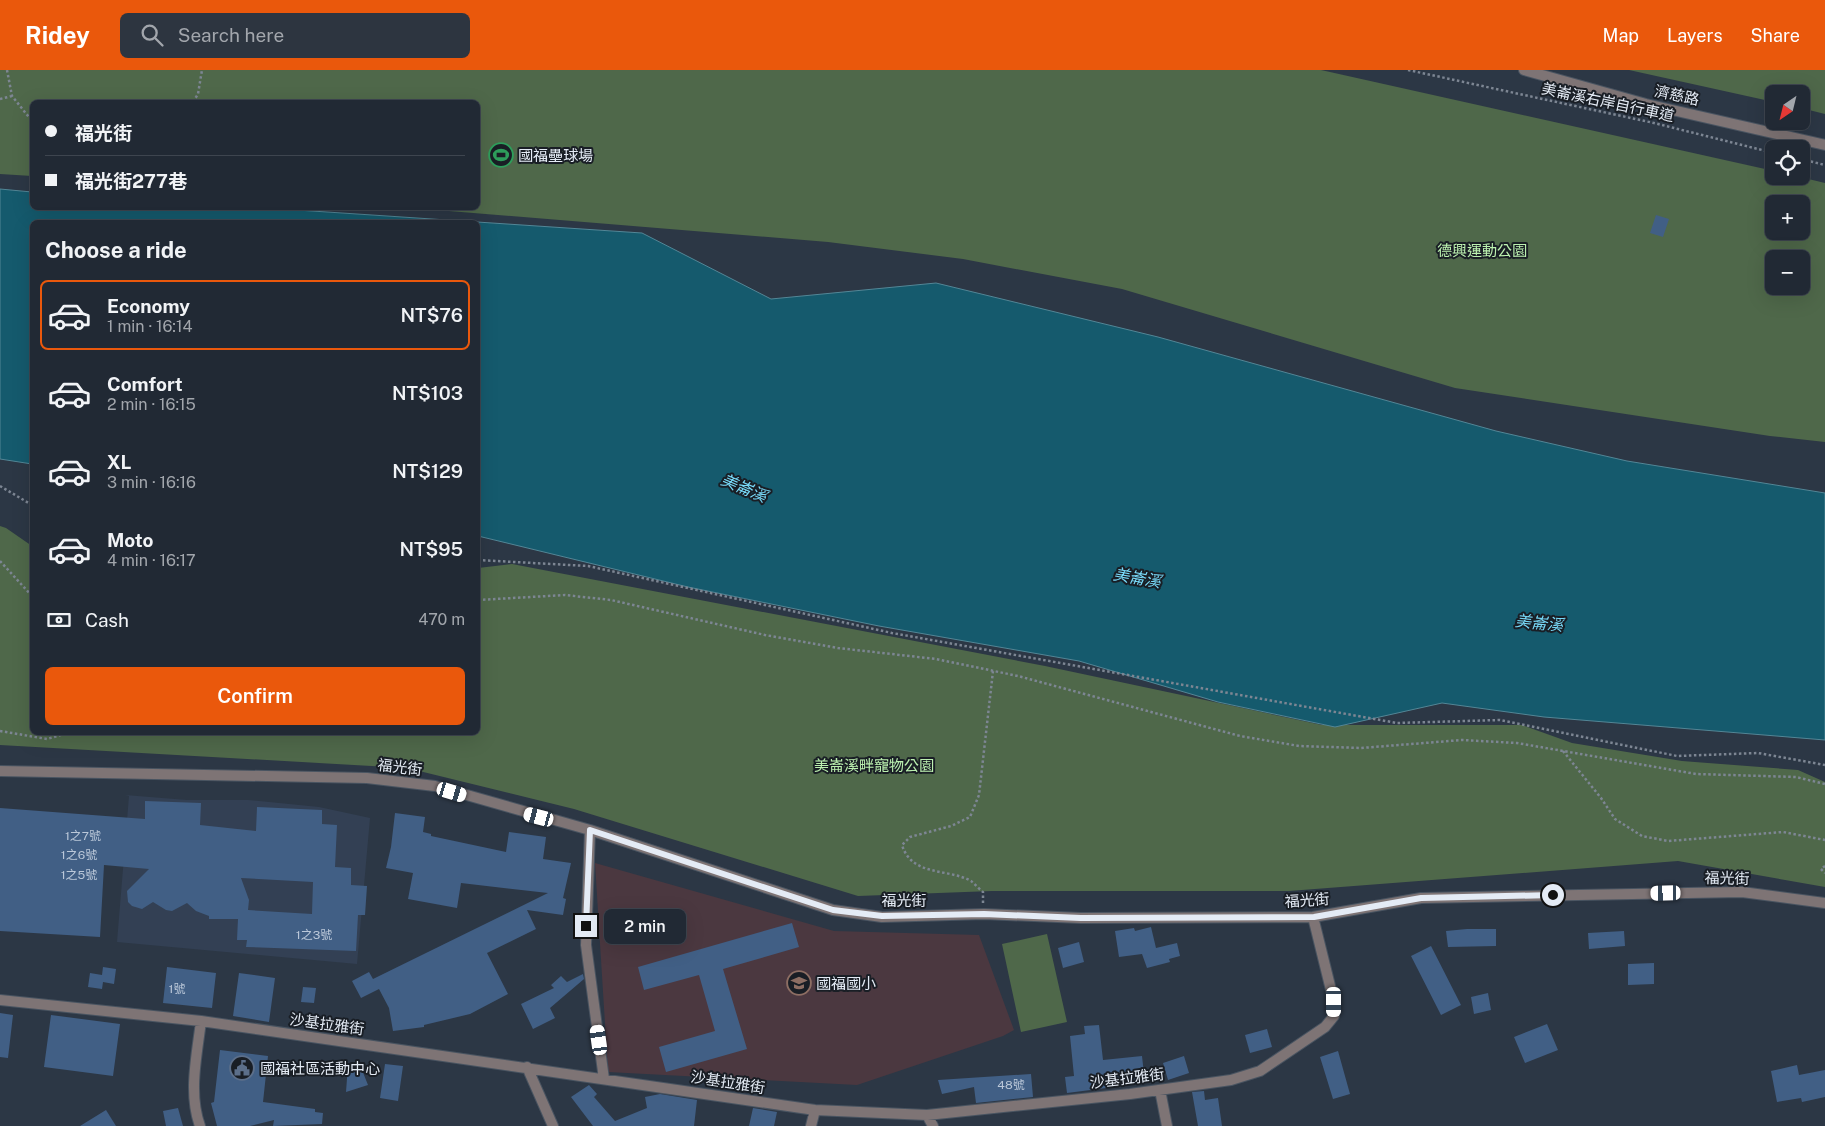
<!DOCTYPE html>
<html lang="en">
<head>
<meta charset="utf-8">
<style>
	:root { --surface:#212934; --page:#2d3540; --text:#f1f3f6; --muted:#a2a6ac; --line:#3e454f; --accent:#ea580c }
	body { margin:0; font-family:"Public Sans","Noto Sans TC",sans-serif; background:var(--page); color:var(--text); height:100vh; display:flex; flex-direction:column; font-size:19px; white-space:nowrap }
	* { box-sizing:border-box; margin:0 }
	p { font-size:16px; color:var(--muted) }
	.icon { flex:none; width:28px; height:28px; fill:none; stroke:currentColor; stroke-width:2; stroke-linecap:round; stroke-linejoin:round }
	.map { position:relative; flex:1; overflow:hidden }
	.drawer { position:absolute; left:30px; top:150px; width:450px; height:515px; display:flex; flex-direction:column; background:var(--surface); border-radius:8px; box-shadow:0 5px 20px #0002,0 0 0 1px var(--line) }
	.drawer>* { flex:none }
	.top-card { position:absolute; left:30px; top:30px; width:450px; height:110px; border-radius:8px; box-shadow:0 5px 20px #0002,0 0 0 1px var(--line); display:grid; align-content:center; height:110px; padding:0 15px; background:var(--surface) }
	.needle { width:32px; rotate:215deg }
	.buttons { position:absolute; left:1765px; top:15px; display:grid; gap:10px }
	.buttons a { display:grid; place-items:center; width:45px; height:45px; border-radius:8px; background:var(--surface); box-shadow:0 5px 20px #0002,0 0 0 1px var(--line); font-size:25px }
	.end { position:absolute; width:22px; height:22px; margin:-11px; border:6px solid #e4ebf5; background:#111; box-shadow:0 0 0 2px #111 }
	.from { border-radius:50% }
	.bubble { position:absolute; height:35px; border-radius:8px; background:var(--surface); box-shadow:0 5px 20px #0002,0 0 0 1px var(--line); font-size:16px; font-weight:600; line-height:35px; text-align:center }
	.car { position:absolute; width:15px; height:30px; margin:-15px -8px; border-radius:6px; box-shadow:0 0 4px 1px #0007; background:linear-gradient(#fff 24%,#345 0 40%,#fff 0 76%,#345 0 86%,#fff 0) }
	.top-card b { display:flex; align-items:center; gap:18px; height:48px; font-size:19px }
	.top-card b+b { border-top:1px solid var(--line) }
	.top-card i { width:12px; height:12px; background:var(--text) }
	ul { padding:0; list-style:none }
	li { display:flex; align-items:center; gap:15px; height:70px; margin:0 10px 8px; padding:0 5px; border:2px solid transparent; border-radius:8px }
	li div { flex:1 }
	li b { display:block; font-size:19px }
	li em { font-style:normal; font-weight:600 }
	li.on { border-color:var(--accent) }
	li>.icon { width:45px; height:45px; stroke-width:1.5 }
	h2 { padding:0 15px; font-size:22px; line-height:60px }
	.pay { display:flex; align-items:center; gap:12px; height:55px; padding:0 15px; font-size:19px }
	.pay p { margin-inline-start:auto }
	.action { display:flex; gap:10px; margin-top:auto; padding:10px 15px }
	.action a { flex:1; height:58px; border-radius:8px; background:var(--accent); color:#fff; font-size:20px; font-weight:600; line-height:58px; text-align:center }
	header { display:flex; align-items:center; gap:30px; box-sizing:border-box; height:70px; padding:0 25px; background:var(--accent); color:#fff }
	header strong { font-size:24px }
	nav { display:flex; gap:28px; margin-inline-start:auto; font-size:18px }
	.search { width:350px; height:45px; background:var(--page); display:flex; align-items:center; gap:12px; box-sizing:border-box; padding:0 18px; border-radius:8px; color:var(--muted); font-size:19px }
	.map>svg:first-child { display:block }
</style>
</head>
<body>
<header>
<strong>Ridey</strong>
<div class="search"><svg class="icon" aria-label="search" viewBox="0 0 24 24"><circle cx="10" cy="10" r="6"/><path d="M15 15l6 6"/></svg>Search here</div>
<nav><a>Map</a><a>Layers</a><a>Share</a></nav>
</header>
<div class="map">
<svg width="1825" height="1056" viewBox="0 0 1825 1056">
	<rect width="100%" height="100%" fill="#2c3745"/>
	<path fill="#334054" d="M125,725L187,730H248L319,737L370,748L357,894L117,872L129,726Z"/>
	<path fill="#4b3840" d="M595,793L834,861L979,865L1014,960L1003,966L857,1015L608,1002Z"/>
	<path fill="#4f684a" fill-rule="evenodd" d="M0,0H1321L1774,101V106H1796L1825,113V372L1770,366L1455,318L1122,219L963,189L828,172L412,138H478V32H32V106L0,104ZM1774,134H1801V161H1774ZM1774,189H1801V216H1774Z
		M1629,0H1825V44L1801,38V24H1774V32Z
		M0,456L6,458L32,476V662H478V498L512,494L1045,596L1322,655H1522L1572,673L1682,691L1798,700L1825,712V817L1678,791L1289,821H992L858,826L574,739L407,698L0,675Z
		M1047,864L1067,952L1021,962L1002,874Z"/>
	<path fill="#155a6d" stroke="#538696" d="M0,119L32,122V138H267L642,163L771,229L936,213L1158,267L1496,361L1627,391L1825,423V670L1544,647L1442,633L1335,657L1218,632L1079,591L879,556L688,517L478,466V152H32V394L0,389Z"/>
	<path fill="#415f85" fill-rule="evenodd" d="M1656,145L1669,149L1663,167L1650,163Z
		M145,731L201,733L200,755L256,761L257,737L322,740V754L337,755L335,797L351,798V815L367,816L365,845H358L356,881L246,877L247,870H237L238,849H209V846L196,841L187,833L172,841L166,840L153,832L142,839L132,836L128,832L127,821L149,799L104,795L100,867L0,861V738L145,749ZM241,808L313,812L312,844L248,840L249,830Z
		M395,743L425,747L423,762L431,764V766L506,782L509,762L546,767L543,789L571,793L563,828L566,829L563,845L527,840L536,859L487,883L508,924L470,944L424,955V957L393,961L389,938L379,919L361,928L352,911L369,902L373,909L548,823L461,813L457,838L408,829L413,803L386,798L391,777Z
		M792,853L799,877L723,899L747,979L666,1002L659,977L715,961L699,905L644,920L638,897Z
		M1151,857L1156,878L1177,873L1180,886L1169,889L1170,892L1147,898L1142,884L1119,887L1115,861L1134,858L1135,861Z
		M1467,859H1496V876L1448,877L1446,861Z
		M1624,861L1625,876L1589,879L1588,863Z
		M1079,872L1084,892L1063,898L1058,878Z
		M1431,876L1461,935L1441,945L1411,886Z
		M1654,893V914L1628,915V894Z
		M103,897L116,899L114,914L103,912L102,919L88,917L90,903L102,905Z
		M167,897L216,903L212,938L163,933Z
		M239,903L275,908L269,952L233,946Z
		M583,904L584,909L550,938L555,948L533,959L521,934L554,918L551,915L561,906L567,912Z
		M303,917L316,918L314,933L301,932Z
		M1488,923L1491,940L1474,944L1471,927Z
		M0,943L13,945L8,988L0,987Z
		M51,945L120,954L113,1006L44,997Z
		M1547,954L1558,980L1525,993L1514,967Z
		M1099,955L1103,990L1142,986L1145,1013L1067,1023L1065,1007L1074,1006L1070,966L1085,964L1084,956Z
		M1267,959L1272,977L1250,983L1245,965Z
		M220,980L268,986L263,1032L315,1039V1042L323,1043L322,1054L273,1056L274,1050L250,1056H217L211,1033L214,1032Z
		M1338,981L1350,1024L1333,1029L1320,987Z
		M1184,986L1189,1003L1168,1010L1163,993Z
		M358,990L368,1015L346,1022L348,995Z
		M385,994L403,996L398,1031L380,1028Z
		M1797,995L1799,1005L1825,1000V1027L1802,1032L1801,1028L1777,1032L1771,1001Z
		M1031,1004L1033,1027L976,1033L974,1017L942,1024L938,1010Z
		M589,1015L597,1024L594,1027L615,1051L647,1038L645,1027L660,1024L697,1030L694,1056H593L571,1027Z
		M1204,1021L1205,1030L1218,1028L1222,1056H1198L1192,1022Z
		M178,1038L183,1056H166L163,1041Z
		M753,1038L777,1042L774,1056H749Z
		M106,1040L116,1056H80Z"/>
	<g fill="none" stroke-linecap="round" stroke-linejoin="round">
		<g stroke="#495461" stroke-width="12">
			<path id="minor" d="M1524,0L1646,34L1825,75
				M0,701L367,708L435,716L590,760L833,840L882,847L984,844L1081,848L1313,847L1421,828L1742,822L1825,833
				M590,760L586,875L604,1009
				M0,930L201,951L815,1040L927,1045L1130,1024L1231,1010L1260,1001L1325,957L1334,946V932L1313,847
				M527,997L553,1056
				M1160,1020L1167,1056
				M927,1045L933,1056
				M200,1056C188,1023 197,985 201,951
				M811,1056L815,1040"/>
		</g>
		<path stroke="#7d8693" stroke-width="2.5" stroke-dasharray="2.5 2.5" stroke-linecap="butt" d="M7,0L12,26L32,51
			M1408,0L1654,53L1774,83
			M0,29L12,26
			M193,32L198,24L202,0
			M1801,89L1825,95
			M0,416L32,435
			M478,490L588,496L892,563L1397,653L1500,650L1677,686L1758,683L1825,695
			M0,491L32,526
			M478,530L565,525L611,530L765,565L838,578L936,589L1018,606L1240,666L1299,676L1361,678L1462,670L1517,673L1696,704L1796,707L1825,714
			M0,661L47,669L71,662
			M1563,681L1601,728L1615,749L1642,766L1668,771L1783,762L1825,770
			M1825,796L1821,799L1825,803
			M983,833V822C979,819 975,814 971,811C948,798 912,807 902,775L910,767L951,756L970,747L979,725L993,601"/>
		<use href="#minor" stroke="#7e7475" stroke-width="10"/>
	</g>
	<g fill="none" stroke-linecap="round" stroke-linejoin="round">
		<path stroke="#e4ebf5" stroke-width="6" d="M586,856L590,760L833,840L882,846L984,844L1081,848L1314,847L1421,828L1553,825"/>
	</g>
	<defs>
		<g id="stadium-ring" transform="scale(1.25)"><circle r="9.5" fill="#191e25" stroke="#2e9e5b" stroke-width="1.5"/><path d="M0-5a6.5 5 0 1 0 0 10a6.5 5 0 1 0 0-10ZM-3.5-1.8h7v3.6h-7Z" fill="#2e9e5b"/></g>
		<g id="school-ring" transform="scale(1.25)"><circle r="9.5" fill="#191e25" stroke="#8d6e63" stroke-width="1.5"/><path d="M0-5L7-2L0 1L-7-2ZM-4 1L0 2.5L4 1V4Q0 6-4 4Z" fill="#8d6e63"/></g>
		<g id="civic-ring" transform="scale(1.25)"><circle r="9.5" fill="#191e25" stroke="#5c6f8a" stroke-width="1.5"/><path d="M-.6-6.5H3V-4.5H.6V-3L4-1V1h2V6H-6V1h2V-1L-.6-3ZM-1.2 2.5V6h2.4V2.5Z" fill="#5c6f8a"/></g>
	</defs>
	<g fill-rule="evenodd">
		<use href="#stadium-ring" x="501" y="85"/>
		<use href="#school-ring" x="799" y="913"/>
		<use href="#civic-ring" x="242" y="998"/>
	</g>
	<g text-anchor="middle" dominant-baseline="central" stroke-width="4" stroke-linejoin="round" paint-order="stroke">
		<g font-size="12" fill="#bbc8d9">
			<text x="83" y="766">1之7號</text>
			<text x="79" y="785">1之6號</text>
			<text x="79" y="805">1之5號</text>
			<text x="314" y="865">1之3號</text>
			<text x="177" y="919">1號</text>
			<text x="1011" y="1015">48號</text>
		</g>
		<g font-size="15" fill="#e4ebf5" stroke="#191e25">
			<text transform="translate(1677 25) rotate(12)">濟慈路</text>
			<text transform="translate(1608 32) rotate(12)">美崙溪右岸自行車道</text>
			<text transform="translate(400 697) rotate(7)">福光街</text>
			<text transform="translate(1727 808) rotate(1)">福光街</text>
			<text x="904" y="830">福光街</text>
			<text transform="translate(1307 830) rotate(-4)">福光街</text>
			<text transform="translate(327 954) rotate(8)">沙基拉雅街</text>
			<text transform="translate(1127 1008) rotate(-7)">沙基拉雅街</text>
			<text transform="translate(728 1012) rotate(9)">沙基拉雅街</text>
		</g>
		<g font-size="15" fill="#e4ebf5" stroke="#191e25" text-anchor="start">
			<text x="518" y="85">國福壘球場</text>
			<text x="816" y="913">國福國小</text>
			<text x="260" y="998">國福社區活動中心</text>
		</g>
		<g font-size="15" fill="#bcf1b0" stroke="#191e25">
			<text x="1482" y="180">德興運動公園</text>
			<text x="874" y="695">美崙溪畔寵物公園</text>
		</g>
		<g font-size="16" font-style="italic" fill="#79dbfa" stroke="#191e25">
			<text transform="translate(744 418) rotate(23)">美崙溪</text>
			<text transform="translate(1137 508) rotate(10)">美崙溪</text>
			<text transform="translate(1539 553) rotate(6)">美崙溪</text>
		</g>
	</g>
</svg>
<div class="buttons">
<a><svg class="needle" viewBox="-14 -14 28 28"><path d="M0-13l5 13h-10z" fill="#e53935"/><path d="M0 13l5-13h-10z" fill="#a2a6ac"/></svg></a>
<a><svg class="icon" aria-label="locate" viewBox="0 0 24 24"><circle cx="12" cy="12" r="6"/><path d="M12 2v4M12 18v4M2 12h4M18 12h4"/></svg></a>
<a>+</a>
<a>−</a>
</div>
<i class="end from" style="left:1553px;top:825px"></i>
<i class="end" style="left:586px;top:856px"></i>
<div class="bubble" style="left:604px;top:839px;width:82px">2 min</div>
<i class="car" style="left:452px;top:722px;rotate:107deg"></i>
<i class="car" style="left:539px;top:747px;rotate:285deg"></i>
<i class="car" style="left:1666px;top:823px;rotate:269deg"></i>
<i class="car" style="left:1334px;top:932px;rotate:180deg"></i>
<i class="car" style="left:599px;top:970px;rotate:352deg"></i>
<div class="top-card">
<b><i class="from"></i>福光街</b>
<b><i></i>福光街277巷</b>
</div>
<section class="drawer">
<h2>Choose a ride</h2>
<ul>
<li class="on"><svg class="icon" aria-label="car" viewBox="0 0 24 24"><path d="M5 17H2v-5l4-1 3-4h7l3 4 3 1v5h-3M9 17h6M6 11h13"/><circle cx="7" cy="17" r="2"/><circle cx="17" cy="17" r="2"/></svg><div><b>Economy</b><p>1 min · 16:14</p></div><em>NT$76</em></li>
<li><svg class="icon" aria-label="car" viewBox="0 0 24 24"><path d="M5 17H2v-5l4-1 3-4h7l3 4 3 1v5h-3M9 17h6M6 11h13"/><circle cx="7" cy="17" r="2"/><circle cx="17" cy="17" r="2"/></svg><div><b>Comfort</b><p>2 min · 16:15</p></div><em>NT$103</em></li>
<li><svg class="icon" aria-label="car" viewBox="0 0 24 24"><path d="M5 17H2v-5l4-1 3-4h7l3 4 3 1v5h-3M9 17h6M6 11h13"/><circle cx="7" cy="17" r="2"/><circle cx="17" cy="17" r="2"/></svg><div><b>XL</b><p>3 min · 16:16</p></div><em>NT$129</em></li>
<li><svg class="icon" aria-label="car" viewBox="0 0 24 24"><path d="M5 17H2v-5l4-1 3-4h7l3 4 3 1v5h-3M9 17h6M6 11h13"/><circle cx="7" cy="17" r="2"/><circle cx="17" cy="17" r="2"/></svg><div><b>Moto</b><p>4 min · 16:17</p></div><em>NT$95</em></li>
</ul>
<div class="pay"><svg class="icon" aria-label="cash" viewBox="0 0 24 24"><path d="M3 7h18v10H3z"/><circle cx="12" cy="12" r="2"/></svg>Cash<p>470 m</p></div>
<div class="action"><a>Confirm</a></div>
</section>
</div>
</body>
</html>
